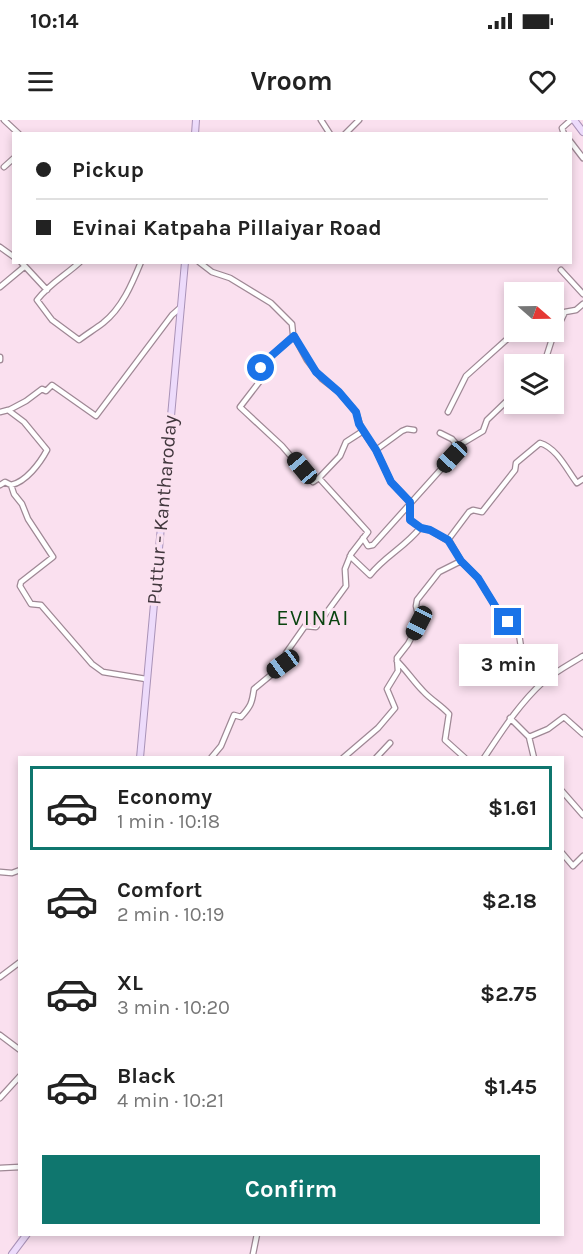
<!DOCTYPE html>
<html lang="en">
<head>
<meta charset="utf-8">
<style>
	:root { --surface:#fff; --page:#f2f2f2; --text:#222; --muted:#767676; --line:#e0e0e0; --accent:#0f766e }
	body { margin:0; font-family:Karla,sans-serif; background:var(--page); color:var(--text); height:100vh; display:flex; flex-direction:column; font-size:22px; white-space:nowrap }
	* { box-sizing:border-box; margin:0 }
	p { font-size:20px; color:var(--muted) }
	.icon { flex:none; width:33px; height:33px; fill:none; stroke:currentColor; stroke-width:2; stroke-linecap:round; stroke-linejoin:round }
	.map { position:relative; flex:1; overflow:hidden }
	.drawer { position:absolute; left:18px; top:636px; width:546px; height:480px; display:flex; flex-direction:column; background:var(--surface); border-radius:0px; box-shadow:0 3px 9px #0003 }
	.drawer>* { flex:none }
	.guide { position:absolute; left:12px; top:12px; width:560px; height:132px; border-radius:0px; box-shadow:0 3px 9px #0003; display:grid; align-content:center; height:132px; padding:0 24px; background:var(--surface) }
	.needle { width:39px; rotate:110deg }
	.fabs { position:absolute; left:504px; top:162px; display:grid; gap:12px }
	.fabs a { display:grid; place-items:center; width:60px; height:60px; border-radius:0px; background:var(--surface); box-shadow:0 3px 9px #0003; font-size:30px }
	.end { position:absolute; width:27px; height:27px; margin:-14px; border:8px solid #1a73e8; background:#fff; box-shadow:0 0 0 3px #fff }
	.from { border-radius:50% }
	.bubble { position:absolute; height:42px; border-radius:0px; background:var(--surface); box-shadow:0 3px 9px #0003; font-size:20px; font-weight:700; line-height:42px; text-align:center }
	.car { position:absolute; width:18px; height:36px; margin:-18px -9px; border-radius:8px; box-shadow:0 0 4px 2px #0007; background:linear-gradient(#222 24%,#8ab4d8 0 40%,#222 0 76%,#8ab4d8 0 86%,#222 0) }
	.guide b { display:flex; align-items:center; gap:21px; height:57px; font-size:22px }
	.guide b+b { border-top:2px solid var(--line) }
	.guide i { width:15px; height:15px; background:var(--text) }
	ul { padding:10px 0 0; list-style:none }
	li { display:flex; align-items:center; gap:18px; height:84px; margin:0 12px 9px; padding:0 12px; border:3px solid transparent; border-radius:0px }
	li div { flex:1 }
	li b { display:block; font-size:22px }
	li em { font-style:normal; font-weight:700 }
	li.selected { border-color:var(--accent) }
	li>.icon { width:54px; height:54px; stroke-width:1.5 }
	.button { display:flex; gap:12px; margin-top:auto; padding:12px 24px }
	.button a { flex:1; height:69px; border-radius:0px; background:var(--accent); color:#fff; font-size:24px; font-weight:700; line-height:69px; text-align:center }
	.status { display:flex; justify-content:space-between; align-items:center; height:42px; padding:0 30px; background:var(--surface); direction:ltr }
	.status svg { height:16px; fill:currentColor }
	header { display:flex; justify-content:space-between; align-items:center; height:78px; padding:0 24px; background:var(--surface); font-size:27px; font-weight:700 }
	.map>svg:first-child { display:block }
</style>
</head>
<body>
<div class="status"><b>10:14</b><svg viewBox="0 0 49 12"><path d="M0 12V9h3v3zM5 12V6h3v6zM10 12V3h3v9zM15 12V0h3v12zM26 1h20v11H26zM47 4h2v5h-2z"/></svg></div>
<header><svg class="icon" aria-label="menu" viewBox="0 0 24 24"><path d="M4 6h16M4 12h16M4 18h16"/></svg>Vroom<svg class="icon" aria-label="heart" viewBox="0 0 24 24"><path d="M12 20l-8-8c-3-5 5-10 8-4 3-6 11-1 8 4z"/></svg></header>
<div class="map">
<svg width="583" height="1134" viewBox="0 0 583 1134">
	<rect width="100%" height="100%" fill="#fae0ef"/>
	<g fill="none" stroke-linecap="round" stroke-linejoin="round">
		<g stroke="#9f8895" stroke-width="7">
			<path id="minor" d="M4,0L19,14
				M321,0L330,14
				M345,14L359,0
				M564,14L562,8L571,0
				M570,21L583,38
				M4,47L14,38
				M0,127L14,137
				M21,142L47,170
				M80,142C66,155 49,164 37,180L52,200L79,220C87,214 95,209 103,203C122,188 132,164 141,142
				M199,142L212,152L230,158L271,183L292,204L293,214L307,240L322,259L339,272L356,292L361,308L376,330L391,362L410,382V400L421,408L430,410L450,422L461,441L478,458L497,489L519,514L521,527L545,561
				M561,150L583,174
				M0,167L24,147
				M542,212L554,215
				M0,237V240
				M544,244L552,219L565,192L576,190L583,184
				M9,290L26,281L42,269L46,271L52,265L96,296L172,195L181,187
				M0,292L8,290L24,302L47,330C40,343 26,362 11,365
				M448,292L466,256L515,212
				M440,313L452,319L458,326
				M376,330L402,311L407,309L414,310
				M319,358L340,336L346,322L363,311
				M0,365L5,362L11,365L14,374L22,384L28,399L53,437L21,462L20,466L31,484L41,485L92,544L103,552L146,559
				M363,418L368,426L373,425L452,337L458,326L483,311L487,300L514,274
				M448,420L469,392L473,390L482,392L515,350L516,343L540,323C557,328 567,350 577,363L583,359
				M350,436L370,455C385,436 405,427 420,408
				M397,541C407,551 414,562 423,571C431,580 441,585 449,594L445,620L465,638
				M510,598L529,617L534,638
				M529,617L548,609L564,597L583,614
				M211,638L221,626L234,595L241,597C251,586 252,583 254,569L283,545L286,533L305,506L316,507L346,466L345,449L351,434L368,412L319,358L313,362L282,326L240,287L263,257L262,244L294,216
				M343,638L378,608L395,588L387,569L398,551L397,538L408,524L419,503V499L416,486L417,480L439,452L461,441
				M376,638L390,623
				M484,638C502,611 519,584 543,562C555,552 570,544 583,536
				M562,671L583,695
				M562,733L573,746L583,736
				M0,752L12,753L20,750
				M0,857L20,842
				M0,915L20,930
				M0,978L20,956
				M0,1048L20,1047
				M253,1134L257,1114"/>
		</g>
		<g stroke="#a992b7" stroke-width="8">
			<path id="major" d="M574,0L583,12
				M195,14L196,0
				M140,638L185,142
				M12,1134L27,1114"/>
		</g>
		<use href="#minor" stroke="#fff" stroke-width="4.5"/>
		<use href="#major" stroke="#eddbfb" stroke-width="6"/>
	</g>
	<g fill="none" stroke-linecap="round" stroke-linejoin="round">
		<path stroke="#1a73e8" stroke-width="8" d="M261,248L262,244L294,216L316,252L339,272L356,292L359,304L376,330L391,362L410,382V400L421,408L430,410L448,420L461,441L478,458L497,489L508,502"/>
	</g>
	<g text-anchor="middle" dominant-baseline="central" stroke-width="6" stroke-linejoin="round" paint-order="stroke">
		<g font-size="20" fill="#41373d" stroke="#fae0ef">
			<text transform="translate(162 390) rotate(-85)">Puttur - Kantharoday</text>
		</g>
		<g font-size="22" letter-spacing="1.5" fill="#09430f" stroke="#fae0ef">
			<text x="313" y="498">EVINAI</text>
		</g>
	</g>
</svg>
<div class="fabs">
<a><svg class="needle" viewBox="-14 -14 28 28"><path d="M0-13l5 13h-10z" fill="#e53935"/><path d="M0 13l5-13h-10z" fill="#767676"/></svg></a>
<a><svg class="icon" aria-label="layers" viewBox="0 0 24 24"><path d="M12 4l9 5-9 5-9-5zM3 14l9 5 9-5"/></svg></a>
</div>
<i class="end from" style="left:261px;top:248px"></i>
<i class="end" style="left:508px;top:502px"></i>
<div class="bubble" style="left:459px;top:524px;width:99px">3 min</div>
<i class="car" style="left:452px;top:337px;rotate:223deg"></i>
<i class="car" style="left:302px;top:348px;rotate:320deg"></i>
<i class="car" style="left:419px;top:503px;rotate:207deg"></i>
<i class="car" style="left:283px;top:544px;rotate:234deg"></i>
<div class="guide">
<b><i class="from"></i>Pickup</b>
<b><i></i>Evinai Katpaha Pillaiyar Road</b>
</div>
<section class="drawer">
<ul>
<li class="selected"><svg class="icon" aria-label="car" viewBox="0 0 24 24"><path d="M5 17H2v-5l4-1 3-4h7l3 4 3 1v5h-3M9 17h6M6 11h13"/><circle cx="7" cy="17" r="2"/><circle cx="17" cy="17" r="2"/></svg><div><b>Economy</b><p>1 min · 10:18</p></div><em>$1.61</em></li>
<li><svg class="icon" aria-label="car" viewBox="0 0 24 24"><path d="M5 17H2v-5l4-1 3-4h7l3 4 3 1v5h-3M9 17h6M6 11h13"/><circle cx="7" cy="17" r="2"/><circle cx="17" cy="17" r="2"/></svg><div><b>Comfort</b><p>2 min · 10:19</p></div><em>$2.18</em></li>
<li><svg class="icon" aria-label="car" viewBox="0 0 24 24"><path d="M5 17H2v-5l4-1 3-4h7l3 4 3 1v5h-3M9 17h6M6 11h13"/><circle cx="7" cy="17" r="2"/><circle cx="17" cy="17" r="2"/></svg><div><b>XL</b><p>3 min · 10:20</p></div><em>$2.75</em></li>
<li><svg class="icon" aria-label="car" viewBox="0 0 24 24"><path d="M5 17H2v-5l4-1 3-4h7l3 4 3 1v5h-3M9 17h6M6 11h13"/><circle cx="7" cy="17" r="2"/><circle cx="17" cy="17" r="2"/></svg><div><b>Black</b><p>4 min · 10:21</p></div><em>$1.45</em></li>
</ul>
<div class="button"><a>Confirm</a></div>
</section>
</div>
</body>
</html>
